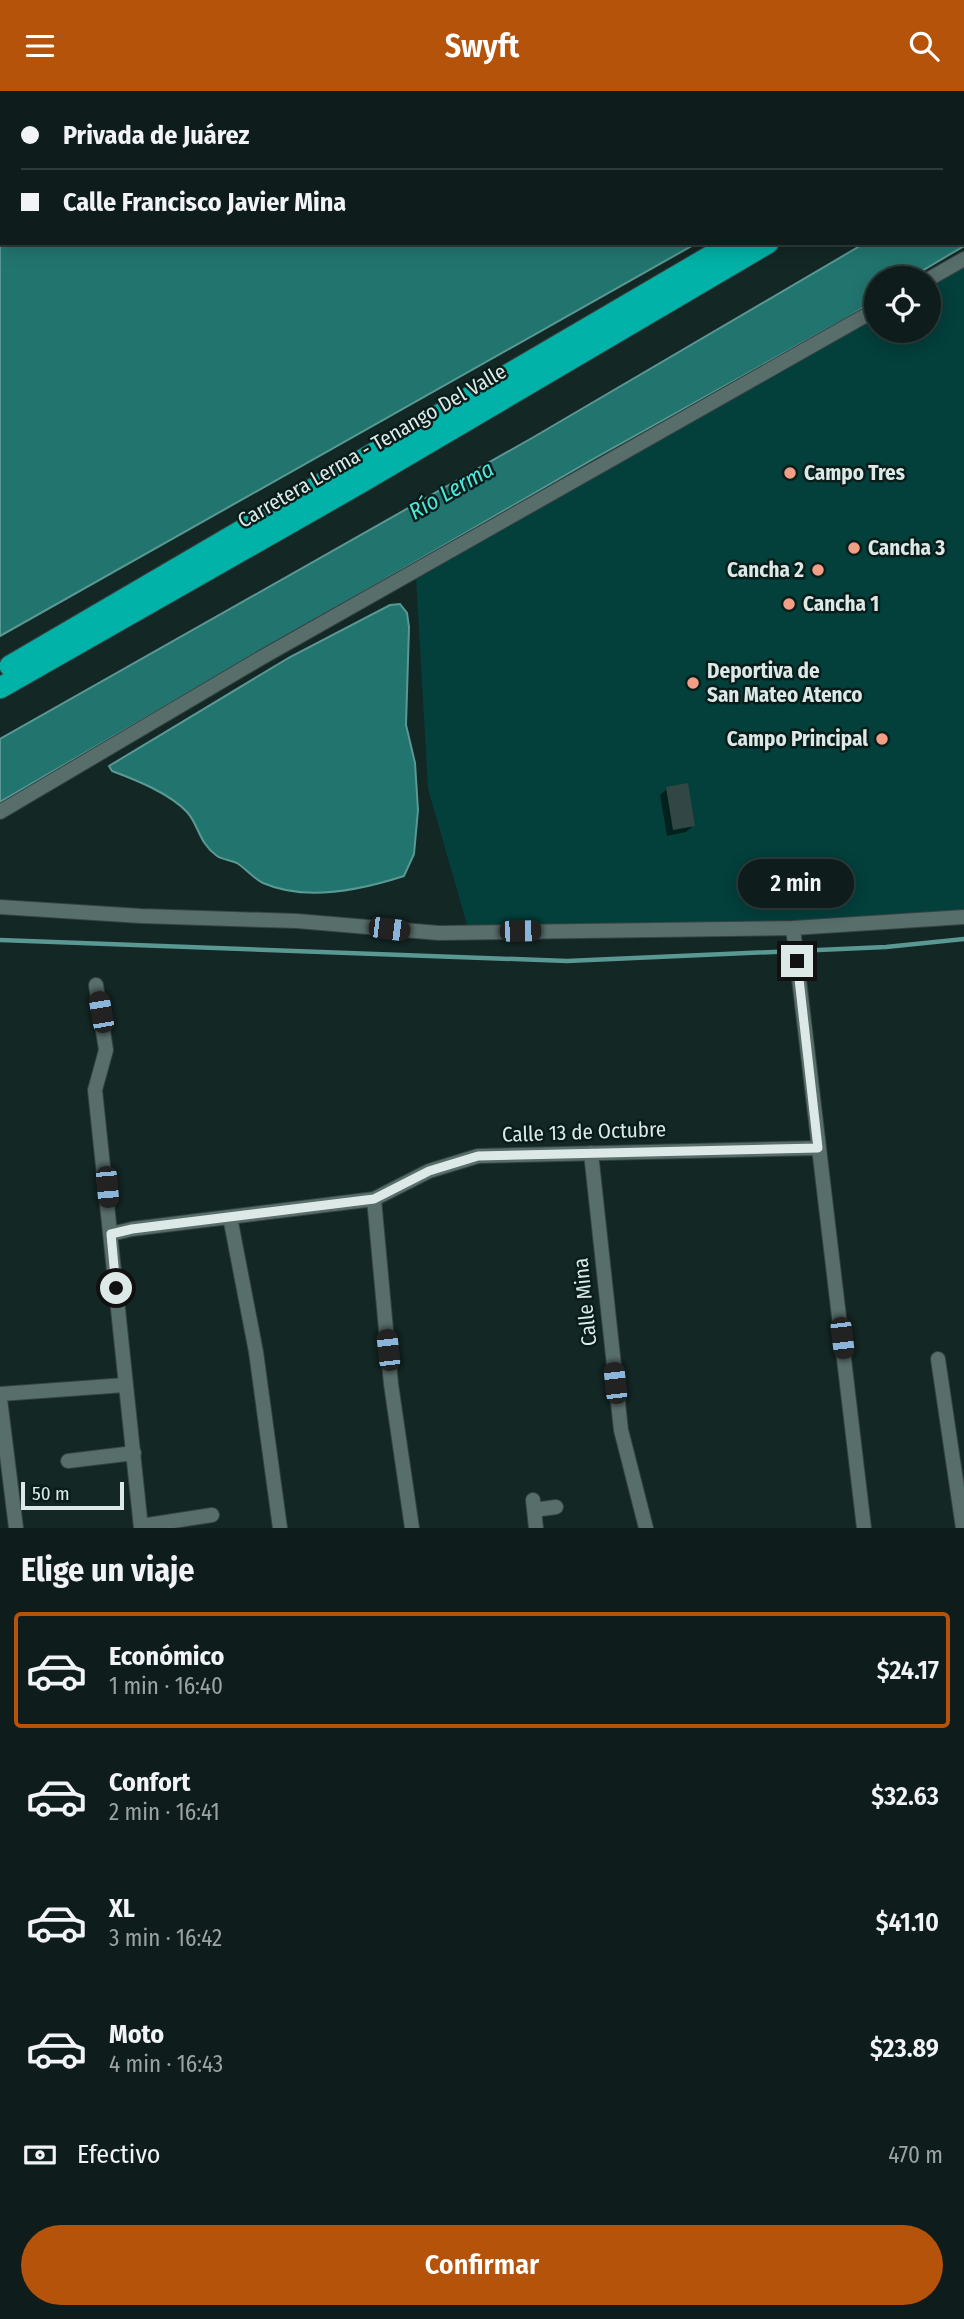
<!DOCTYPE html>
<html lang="es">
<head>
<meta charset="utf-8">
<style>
	:root { --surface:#0e1d1b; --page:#172624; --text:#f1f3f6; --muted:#9ba2a3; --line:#2e3b3a; --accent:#b45309 }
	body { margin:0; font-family:"Fira Sans Condensed",sans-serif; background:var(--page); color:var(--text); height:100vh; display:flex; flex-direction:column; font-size:26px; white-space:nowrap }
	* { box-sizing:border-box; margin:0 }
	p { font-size:23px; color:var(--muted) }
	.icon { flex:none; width:38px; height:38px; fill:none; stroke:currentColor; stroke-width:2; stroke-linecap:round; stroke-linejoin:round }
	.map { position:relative; height:1437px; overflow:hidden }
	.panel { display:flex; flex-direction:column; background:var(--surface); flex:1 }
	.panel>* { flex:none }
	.guide { position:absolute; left:0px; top:0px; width:964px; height:154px; box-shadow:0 4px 18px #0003,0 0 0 2px var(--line); display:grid; align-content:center; height:154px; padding:0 21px; background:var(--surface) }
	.controls { position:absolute; left:864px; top:175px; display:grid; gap:14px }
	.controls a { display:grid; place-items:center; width:77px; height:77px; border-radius:50%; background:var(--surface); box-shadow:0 4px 18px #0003,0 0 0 2px var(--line); font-size:35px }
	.scale { position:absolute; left:21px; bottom:18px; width:103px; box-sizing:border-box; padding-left:7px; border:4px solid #dde9e7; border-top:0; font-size:19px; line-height:24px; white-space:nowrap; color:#dde9e7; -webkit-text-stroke:5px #091d1b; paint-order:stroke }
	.end { position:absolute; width:32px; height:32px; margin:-16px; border:9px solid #dde9e7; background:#111; box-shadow:0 0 0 4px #111 }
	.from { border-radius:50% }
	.bubble { position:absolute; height:49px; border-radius:24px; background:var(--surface); box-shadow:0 4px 18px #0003,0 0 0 2px var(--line); font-size:23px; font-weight:600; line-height:49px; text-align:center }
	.car { position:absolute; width:21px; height:42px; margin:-21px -10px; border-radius:9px; box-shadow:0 0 5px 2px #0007; background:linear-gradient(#222 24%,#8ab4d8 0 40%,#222 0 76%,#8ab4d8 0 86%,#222 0) }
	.guide b { display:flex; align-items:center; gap:24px; height:66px; font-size:26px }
	.guide b+b { border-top:2px solid var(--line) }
	.guide i { width:18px; height:18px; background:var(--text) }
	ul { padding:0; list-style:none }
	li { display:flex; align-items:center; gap:21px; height:116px; margin:0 14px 10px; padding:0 7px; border:4px solid transparent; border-radius:7px }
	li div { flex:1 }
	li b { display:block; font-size:26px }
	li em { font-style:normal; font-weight:600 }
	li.active { border-color:var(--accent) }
	li>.icon { width:63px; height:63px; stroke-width:1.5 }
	h2 { padding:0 21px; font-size:32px; line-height:84px }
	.pay { display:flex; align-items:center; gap:18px; height:77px; padding:0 21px; font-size:26px }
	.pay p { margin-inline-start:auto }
	.action { display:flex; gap:14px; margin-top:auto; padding:14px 21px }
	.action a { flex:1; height:80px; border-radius:42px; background:var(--accent); color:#fff; font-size:28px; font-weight:600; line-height:80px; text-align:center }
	header { display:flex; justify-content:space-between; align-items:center; height:91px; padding:0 21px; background:var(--accent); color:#fff; font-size:32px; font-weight:600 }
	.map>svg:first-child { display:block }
</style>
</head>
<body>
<header><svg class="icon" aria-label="menu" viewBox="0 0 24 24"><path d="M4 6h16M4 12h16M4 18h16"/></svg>Swyft<svg class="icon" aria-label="search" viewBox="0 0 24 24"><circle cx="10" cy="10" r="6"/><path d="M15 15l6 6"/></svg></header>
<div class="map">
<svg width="964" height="1437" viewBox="0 0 964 1437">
	<rect width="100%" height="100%" fill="#132724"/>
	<path fill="#033f3b" d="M724,0H960L957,2Z
		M964,175V819L860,829L468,837L428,698L416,486L877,224V240H929V194Z"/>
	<path fill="#22756f" stroke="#5a9893" stroke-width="2" d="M0,0H724V2H2V152H697L0,545Z
		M964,95V155L910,187H877V208L845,228L595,367L0,711V648L532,347L865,152H962Z
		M400,513L407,522L409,536L406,634L415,672L418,719L414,763L404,785C361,799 306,811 263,792C253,787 246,778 237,772C231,769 223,769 217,765C198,751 199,734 187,721C169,702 136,689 112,680L109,675L290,566L390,514Z"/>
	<path fill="#0007" d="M667,698L693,735L686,741L667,745L660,704Z"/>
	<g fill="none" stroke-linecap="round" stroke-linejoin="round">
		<path stroke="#5a9893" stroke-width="4.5" d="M0,849L567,870L886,856L964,848"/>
	</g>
	<path fill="#324745" d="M688,692L695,735L673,739L666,696Z"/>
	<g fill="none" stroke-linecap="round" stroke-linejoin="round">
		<g stroke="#354342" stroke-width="16">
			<path id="street" d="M929,188L964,168
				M0,721L261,567L877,218
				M0,816L141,825L297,830L439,842L793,837L964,826
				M793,837L864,1437
				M96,894L106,959L95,999L141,1437
				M591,1062L621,1339L646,1437
				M374,1108L391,1293L412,1437
				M230,1126L256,1261L280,1437
				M111,1143L132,1138L374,1108L429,1080L478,1065L818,1057
				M938,1268L963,1437
				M0,1303L125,1294
				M0,1308L16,1437
				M68,1370L134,1362
				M533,1409L536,1437
				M534,1419L556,1416
				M141,1435L212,1424"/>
		</g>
		<g stroke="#354342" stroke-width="23">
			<path id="highway" d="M962,19L964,18
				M962,38L964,37
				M10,575L733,152
				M0,597L360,392L768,152"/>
		</g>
		<use href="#street" stroke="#586e6b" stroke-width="14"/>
		<use href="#highway" stroke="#00b2a7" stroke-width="21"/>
	</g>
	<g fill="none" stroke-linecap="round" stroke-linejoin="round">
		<path stroke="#dde9e7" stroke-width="9" d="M116,1197L111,1143L132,1138L374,1108L429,1080L478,1065L818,1057L797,870"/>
	</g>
	<g fill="#f39f86" stroke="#091d1b" stroke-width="2.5">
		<circle cx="790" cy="382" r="7"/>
		<circle cx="854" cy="457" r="7"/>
		<circle cx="818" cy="479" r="7"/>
		<circle cx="789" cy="513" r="7"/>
		<circle cx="693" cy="592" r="7"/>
		<circle cx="882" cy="648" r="7"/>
	</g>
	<g text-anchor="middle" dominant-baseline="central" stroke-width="5" stroke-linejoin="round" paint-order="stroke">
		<g font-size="21" fill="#dde9e7" stroke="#091d1b">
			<text transform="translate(372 355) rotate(-30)">Carretera Lerma - Tenango Del Valle</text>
			<text transform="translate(584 1041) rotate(-2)">Calle 13 de Octubre</text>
			<text transform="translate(585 1211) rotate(-96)">Calle Mina</text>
		</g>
		<g font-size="21" font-weight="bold" fill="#dde9e7" stroke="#091d1b" text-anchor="start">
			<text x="804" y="382">Campo Tres</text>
			<text x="868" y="457">Cancha 3</text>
			<text x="804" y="479" text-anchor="end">Cancha 2</text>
			<text x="803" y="513">Cancha 1</text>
			<text x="707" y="580">Deportiva de<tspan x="707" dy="24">San Mateo Atenco</tspan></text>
			<text x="868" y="648" text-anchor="end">Campo Principal</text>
		</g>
		<g font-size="23" font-style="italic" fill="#4ee7da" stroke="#091d1b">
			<text transform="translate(451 399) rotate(-30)">Río Lerma</text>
		</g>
	</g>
</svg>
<div class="controls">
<a><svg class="icon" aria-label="locate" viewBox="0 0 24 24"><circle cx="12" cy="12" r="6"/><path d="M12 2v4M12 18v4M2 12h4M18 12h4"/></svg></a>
</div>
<div class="scale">50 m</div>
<i class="end from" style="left:116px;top:1197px"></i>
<i class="end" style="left:797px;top:870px"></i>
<div class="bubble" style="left:738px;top:768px;width:116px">2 min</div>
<i class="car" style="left:389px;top:838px;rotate:97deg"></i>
<i class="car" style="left:520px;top:840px;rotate:89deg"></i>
<i class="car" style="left:101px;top:921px;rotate:350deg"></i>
<i class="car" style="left:107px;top:1096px;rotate:175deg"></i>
<i class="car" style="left:842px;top:1247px;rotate:173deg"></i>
<i class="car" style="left:388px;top:1259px;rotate:354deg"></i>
<i class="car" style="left:615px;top:1292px;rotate:354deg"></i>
<div class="guide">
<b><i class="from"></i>Privada de Juárez</b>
<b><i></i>Calle Francisco Javier Mina</b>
</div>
</div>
<section class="panel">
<h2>Elige un viaje</h2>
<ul>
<li class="active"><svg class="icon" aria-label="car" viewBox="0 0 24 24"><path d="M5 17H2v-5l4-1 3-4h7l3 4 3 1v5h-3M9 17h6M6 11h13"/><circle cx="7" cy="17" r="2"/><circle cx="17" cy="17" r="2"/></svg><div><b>Económico</b><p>1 min · 16:40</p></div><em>$24.17</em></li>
<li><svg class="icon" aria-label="car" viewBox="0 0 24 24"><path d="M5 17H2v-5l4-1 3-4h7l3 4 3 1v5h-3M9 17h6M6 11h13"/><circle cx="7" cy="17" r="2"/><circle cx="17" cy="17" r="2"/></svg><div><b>Confort</b><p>2 min · 16:41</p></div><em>$32.63</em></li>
<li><svg class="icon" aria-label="car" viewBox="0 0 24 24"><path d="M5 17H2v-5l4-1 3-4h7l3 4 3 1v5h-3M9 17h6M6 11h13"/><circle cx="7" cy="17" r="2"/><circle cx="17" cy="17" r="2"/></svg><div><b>XL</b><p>3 min · 16:42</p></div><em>$41.10</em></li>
<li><svg class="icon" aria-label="car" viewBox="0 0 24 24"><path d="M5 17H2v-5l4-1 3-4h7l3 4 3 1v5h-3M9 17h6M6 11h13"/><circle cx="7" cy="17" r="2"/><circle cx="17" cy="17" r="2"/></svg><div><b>Moto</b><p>4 min · 16:43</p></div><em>$23.89</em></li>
</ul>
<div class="pay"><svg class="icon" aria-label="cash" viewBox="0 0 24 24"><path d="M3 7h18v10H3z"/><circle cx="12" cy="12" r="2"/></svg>Efectivo<p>470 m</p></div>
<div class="action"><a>Confirmar</a></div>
</section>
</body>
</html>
